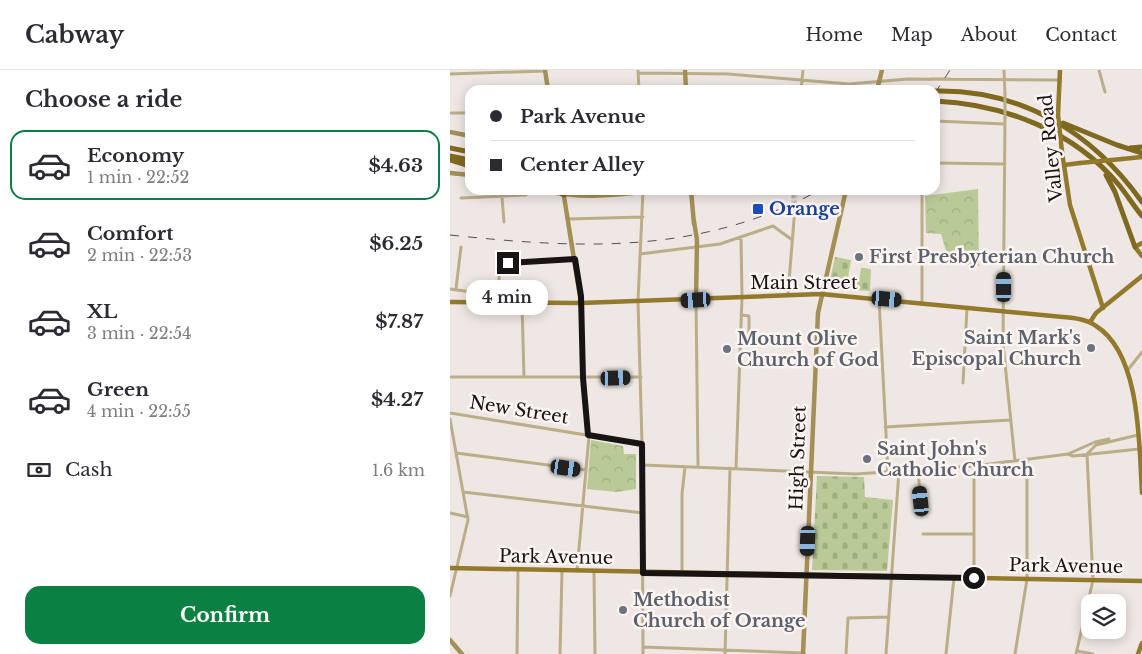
<!DOCTYPE html>
<html lang="en">
<head>
<meta charset="utf-8">
<style>
	:root { --surface:#fff; --page:#f2f2f3; --text:#2b2b33; --muted:#7c7c81; --line:#e1e1e2; --accent:#0b8043 }
	body { margin:0; font-family:"Libre Baskerville",serif; background:var(--page); color:var(--text); height:100vh; display:flex; flex-direction:column; font-size:19px; white-space:nowrap }
	* { box-sizing:border-box; margin:0 }
	p { font-size:16px; color:var(--muted) }
	.icon { flex:none; width:28px; height:28px; fill:none; stroke:currentColor; stroke-width:2; stroke-linecap:round; stroke-linejoin:round }
	.map { position:relative; flex:1; overflow:hidden }
	.side { display:flex; flex-direction:column; background:var(--surface); width:450px }
	.side>* { flex:none }
	.guide { position:absolute; left:15px; top:15px; width:475px; height:110px; border-radius:15px; box-shadow:0 2px 12px #0003; display:grid; align-content:center; height:110px; padding:0 25px; background:var(--surface) }
	.buttons { position:absolute; left:631px; top:524px; display:grid; gap:10px }
	.buttons a { display:grid; place-items:center; width:45px; height:45px; border-radius:10px; background:var(--surface); box-shadow:0 2px 12px #0003; font-size:25px }
	.end { position:absolute; width:22px; height:22px; margin:-11px; border:6px solid #171413; background:#fff; box-shadow:0 0 0 2px #fff }
	.from { border-radius:50% }
	.bubble { position:absolute; height:35px; border-radius:15px; background:var(--surface); box-shadow:0 2px 12px #0003; font-size:16px; font-weight:700; line-height:35px; text-align:center }
	.car { position:absolute; width:15px; height:30px; margin:-15px -8px; border-radius:6px; box-shadow:0 0 4px 1px #0007; background:linear-gradient(#222 24%,#8ab4d8 0 40%,#222 0 76%,#8ab4d8 0 86%,#222 0) }
	.guide b { display:flex; align-items:center; gap:18px; height:48px; font-size:19px }
	.guide b+b { border-top:1px solid var(--line) }
	.guide i { width:12px; height:12px; background:var(--text) }
	ul { padding:0; list-style:none }
	li { display:flex; align-items:center; gap:15px; height:70px; margin:0 10px 8px; padding:0 15px; border:2px solid transparent; border-radius:15px }
	li div { flex:1 }
	li b { display:block; font-size:19px }
	li em { font-style:normal; font-weight:700 }
	li.selected { border-color:var(--accent) }
	li>.icon { width:45px; height:45px; stroke-width:1.5 }
	h2 { padding:0 25px; font-size:22px; line-height:60px }
	.pay { display:flex; align-items:center; gap:12px; height:55px; padding:0 25px; font-size:19px }
	.pay p { margin-inline-start:auto }
	.primary-button { display:flex; gap:10px; margin-top:auto; padding:10px 25px }
	.primary-button a { flex:1; height:58px; border-radius:15px; background:var(--accent); color:#fff; font-size:20px; font-weight:700; line-height:58px; text-align:center }
	header { display:flex; align-items:center; gap:30px; box-sizing:border-box; height:70px; padding:0 25px; background:var(--surface); border-bottom:1px solid var(--line) }
	header strong { font-size:24px }
	nav { display:flex; gap:28px; margin-inline-start:auto; font-size:18px }
	main { display:flex; flex:1; min-height:0 }
	.map>svg:first-child { display:block }
</style>
</head>
<body>
<header>
<strong>Cabway</strong>
<nav><a>Home</a><a>Map</a><a>About</a><a>Contact</a></nav>
</header>
<main>
<section class="side">
<h2>Choose a ride</h2>
<ul>
<li class="selected"><svg class="icon" aria-label="car" viewBox="0 0 24 24"><path d="M5 17H2v-5l4-1 3-4h7l3 4 3 1v5h-3M9 17h6M6 11h13"/><circle cx="7" cy="17" r="2"/><circle cx="17" cy="17" r="2"/></svg><div><b>Economy</b><p>1 min · 22:52</p></div><em>$4.63</em></li>
<li><svg class="icon" aria-label="car" viewBox="0 0 24 24"><path d="M5 17H2v-5l4-1 3-4h7l3 4 3 1v5h-3M9 17h6M6 11h13"/><circle cx="7" cy="17" r="2"/><circle cx="17" cy="17" r="2"/></svg><div><b>Comfort</b><p>2 min · 22:53</p></div><em>$6.25</em></li>
<li><svg class="icon" aria-label="car" viewBox="0 0 24 24"><path d="M5 17H2v-5l4-1 3-4h7l3 4 3 1v5h-3M9 17h6M6 11h13"/><circle cx="7" cy="17" r="2"/><circle cx="17" cy="17" r="2"/></svg><div><b>XL</b><p>3 min · 22:54</p></div><em>$7.87</em></li>
<li><svg class="icon" aria-label="car" viewBox="0 0 24 24"><path d="M5 17H2v-5l4-1 3-4h7l3 4 3 1v5h-3M9 17h6M6 11h13"/><circle cx="7" cy="17" r="2"/><circle cx="17" cy="17" r="2"/></svg><div><b>Green</b><p>4 min · 22:55</p></div><em>$4.27</em></li>
</ul>
<div class="pay"><svg class="icon" aria-label="cash" viewBox="0 0 24 24"><path d="M3 7h18v10H3z"/><circle cx="12" cy="12" r="2"/></svg>Cash<p>1.6 km</p></div>
<div class="primary-button"><a>Confirm</a></div>
</section>
<div class="map">
<svg width="692" height="584" viewBox="0 0 692 584">
	<defs>
		<pattern id="cemetery-stones" width="16" height="16" patternUnits="userSpaceOnUse" patternTransform="scale(1.25)"><rect width="16" height="16" fill="#baca96"/><path d="M2 7V4a2 2 0 0 1 4 0v3zM10 15v-3a2 2 0 0 1 4 0v3z" fill="#9fad80"/></pattern>
		<pattern id="park-crowns" width="20" height="18" patternUnits="userSpaceOnUse" patternTransform="scale(1.25)"><rect width="20" height="18" fill="#baca96"/><path d="M2 6a3 3 0 1 1 6 0M12 15a3 3 0 1 1 6 0" fill="none" stroke="#9fad80"/></pattern>
	</defs>
	<rect width="100%" height="100%" fill="#eee7e4"/>
	<path fill="url(#cemetery-stones)" d="M385,187L401,190L398,208L409,210L411,198L421,199L420,221L378,219Z
		M367,406L414,407L415,427L443,430L437,501L362,500Z"/>
	<path fill="url(#park-crowns)" d="M528,119L529,196L496,193V181L491,164L476,163L475,126Z
		M141,370L173,376L174,384H186V419L167,422L137,419Z"/>
	<g fill="none" stroke-linecap="round" stroke-linejoin="round">
		<path stroke="#cec7c5" stroke-width="3" stroke-dasharray="3 1.5" stroke-linecap="butt" d="M345,137L346,125
			M342,138L343,126"/>
		<path stroke="#baad88" stroke-width="3" d="M188,0L189,20
			M554,0L555,24
			M649,0L655,22
			M189,3L278,4L399,14L458,9L608,10
			M0,4L95,1
			M481,9H500
			M351,20L353,0
			M0,43H20
			M555,48L553,274L565,391
			M485,51L555,54
			M485,93L555,94
			M193,121L188,231L192,374L193,584
			M343,126L344,120
			M52,127L54,152
			M11,128L76,125
			M118,149L193,147
			M190,184L270,174L323,156L341,169
			M0,219L29,223L37,232
			M6,219L11,177
			M338,224L345,137
			M429,229L438,402
			M246,230L248,397
			M49,234V202L55,200L58,193L124,189
			M72,234L74,307
			M472,234V120
			M290,267L299,266V246L291,245
			M677,301L692,282
			M0,307H191
			M513,313L517,238
			M0,343L192,374
			M0,349L18,450L0,526
			M435,357L561,350
			M6,383L136,400
			M618,384L645,372L659,369
			M637,384L646,375L688,365
			M193,395L406,404L524,396L618,384L623,386L689,379
			M286,398L292,227L291,167
			M468,400L472,446
			M13,422L193,443
			M0,443L18,447
			M473,464H523
			M127,501L139,366L133,308L131,233
			M144,501L145,584
			M232,503V424L235,397
			M524,508V396
			M193,577L354,583
			M627,581L643,584
			M67,584L68,500
			M110,584L112,501
			M275,584L280,398
			M396,584L398,548L439,547
			M436,584L449,401
			M496,584L504,508
			M565,584L577,509V389
			M626,584L643,510L637,384"/>
		<path stroke="#a48f56" stroke-width="4.5" d="M95,0L98,20
			M235,0L236,20
			M427,20L432,0
			M0,62L20,66
			M0,103L20,105
			M92,120C130,129 165,126 204,120
			M113,120L131,233
			M241,120L244,154
			M244,151L247,170L246,230
			M0,570L12,584
			M353,584L368,243L396,120"/>
		<path stroke="#93792c" stroke-width="4.5" d="M608,45L610,0
			M612,82L620,135L653,238
			M672,89L692,87
			M614,95L630,93
			M692,173L685,177L692,186
			M0,232L131,233L371,224L613,247C624,248 636,249 646,256C691,284 689,375 692,423
			M640,252L646,243L692,206
			M0,498L692,511
			M688,584L692,573"/>
		<path stroke="#7f681f" stroke-width="5" d="M485,21C572,19 643,63 692,132
			M485,31C554,34 624,61 669,115C677,125 684,136 692,146
			M613,53L667,75L692,83
			M0,78L20,82
			M680,78L692,77
			M0,86L20,90
			M0,90L20,96
			M656,105L665,122L685,177
			M105,120L114,125"/>
		<path stroke="#534f4d" stroke-width="1" stroke-dasharray="9 9" stroke-linecap="butt" d="M485,23L500,0
			M0,165C132,179 249,185 370,120"/>
		<path stroke="#baad88" stroke-width="3" d="M555,24V48"/>
		<path stroke="#93792c" stroke-width="4.5" d="M608,45L612,82
			M630,93L672,89"/>
	</g>
	<g fill="none" stroke-linecap="round" stroke-linejoin="round">
		<path stroke="#171413" stroke-width="6" d="M58,193L125,189L131,226L133,308L138,365L192,374L193,503L524,508"/>
	</g>
	<rect fill="#1a4fb4" stroke="#fbf4f1" stroke-width="2" x="302" y="133" width="12" height="12" rx="2.5"/>
	<g fill="#6b7280" stroke="#fbf4f1" stroke-width="2">
		<circle cx="409" cy="187" r="5"/>
		<circle cx="641" cy="278" r="5"/>
		<circle cx="277" cy="279" r="5"/>
		<circle cx="417" cy="389" r="5"/>
		<circle cx="173" cy="540" r="5"/>
	</g>
	<g text-anchor="middle" dominant-baseline="central" stroke-width="5" stroke-linejoin="round" paint-order="stroke">
		<g font-size="18" fill="#171413" stroke="#fbf4f1">
			<text transform="translate(601 78) rotate(-96)">Valley Road</text>
			<text x="354" y="213">Main Street</text>
			<text transform="translate(69 340) rotate(9)">New Street</text>
			<text transform="translate(348 388) rotate(-88)">High Street</text>
			<text transform="translate(106 487) rotate(1)">Park Avenue</text>
			<text transform="translate(616 496) rotate(1)">Park Avenue</text>
		</g>
		<g font-size="18" font-weight="bold" fill="#164399" stroke="#fbf4f1" text-anchor="start">
			<text x="319" y="139">Orange</text>
		</g>
		<g font-size="18" font-weight="bold" fill="#5b616d" stroke="#fbf4f1" text-anchor="start">
			<text x="419" y="187">First Presbyterian Church</text>
			<text x="631" y="268" text-anchor="end">Saint Mark's<tspan x="631" dy="21">Episcopal Church</tspan></text>
			<text x="287" y="269">Mount Olive<tspan x="287" dy="21">Church of God</tspan></text>
			<text x="427" y="379">Saint John's<tspan x="427" dy="21">Catholic Church</tspan></text>
			<text x="183" y="530">Methodist<tspan x="183" dy="21">Church of Orange</tspan></text>
		</g>
	</g>
</svg>
<div class="buttons">
<a><svg class="icon" aria-label="layers" viewBox="0 0 24 24"><path d="M12 4l9 5-9 5-9-5zM3 14l9 5 9-5"/></svg></a>
</div>
<i class="end from" style="left:524px;top:508px"></i>
<i class="end" style="left:58px;top:193px"></i>
<div class="bubble" style="left:16px;top:210px;width:82px">4 min</div>
<i class="car" style="left:554px;top:217px;rotate:0deg"></i>
<i class="car" style="left:437px;top:229px;rotate:95deg"></i>
<i class="car" style="left:246px;top:230px;rotate:267deg"></i>
<i class="car" style="left:166px;top:308px;rotate:88deg"></i>
<i class="car" style="left:116px;top:398px;rotate:98deg"></i>
<i class="car" style="left:471px;top:431px;rotate:354deg"></i>
<i class="car" style="left:358px;top:471px;rotate:182deg"></i>
<div class="guide">
<b><i class="from"></i>Park Avenue</b>
<b><i></i>Center Alley</b>
</div>
</div>
</main>
</body>
</html>
